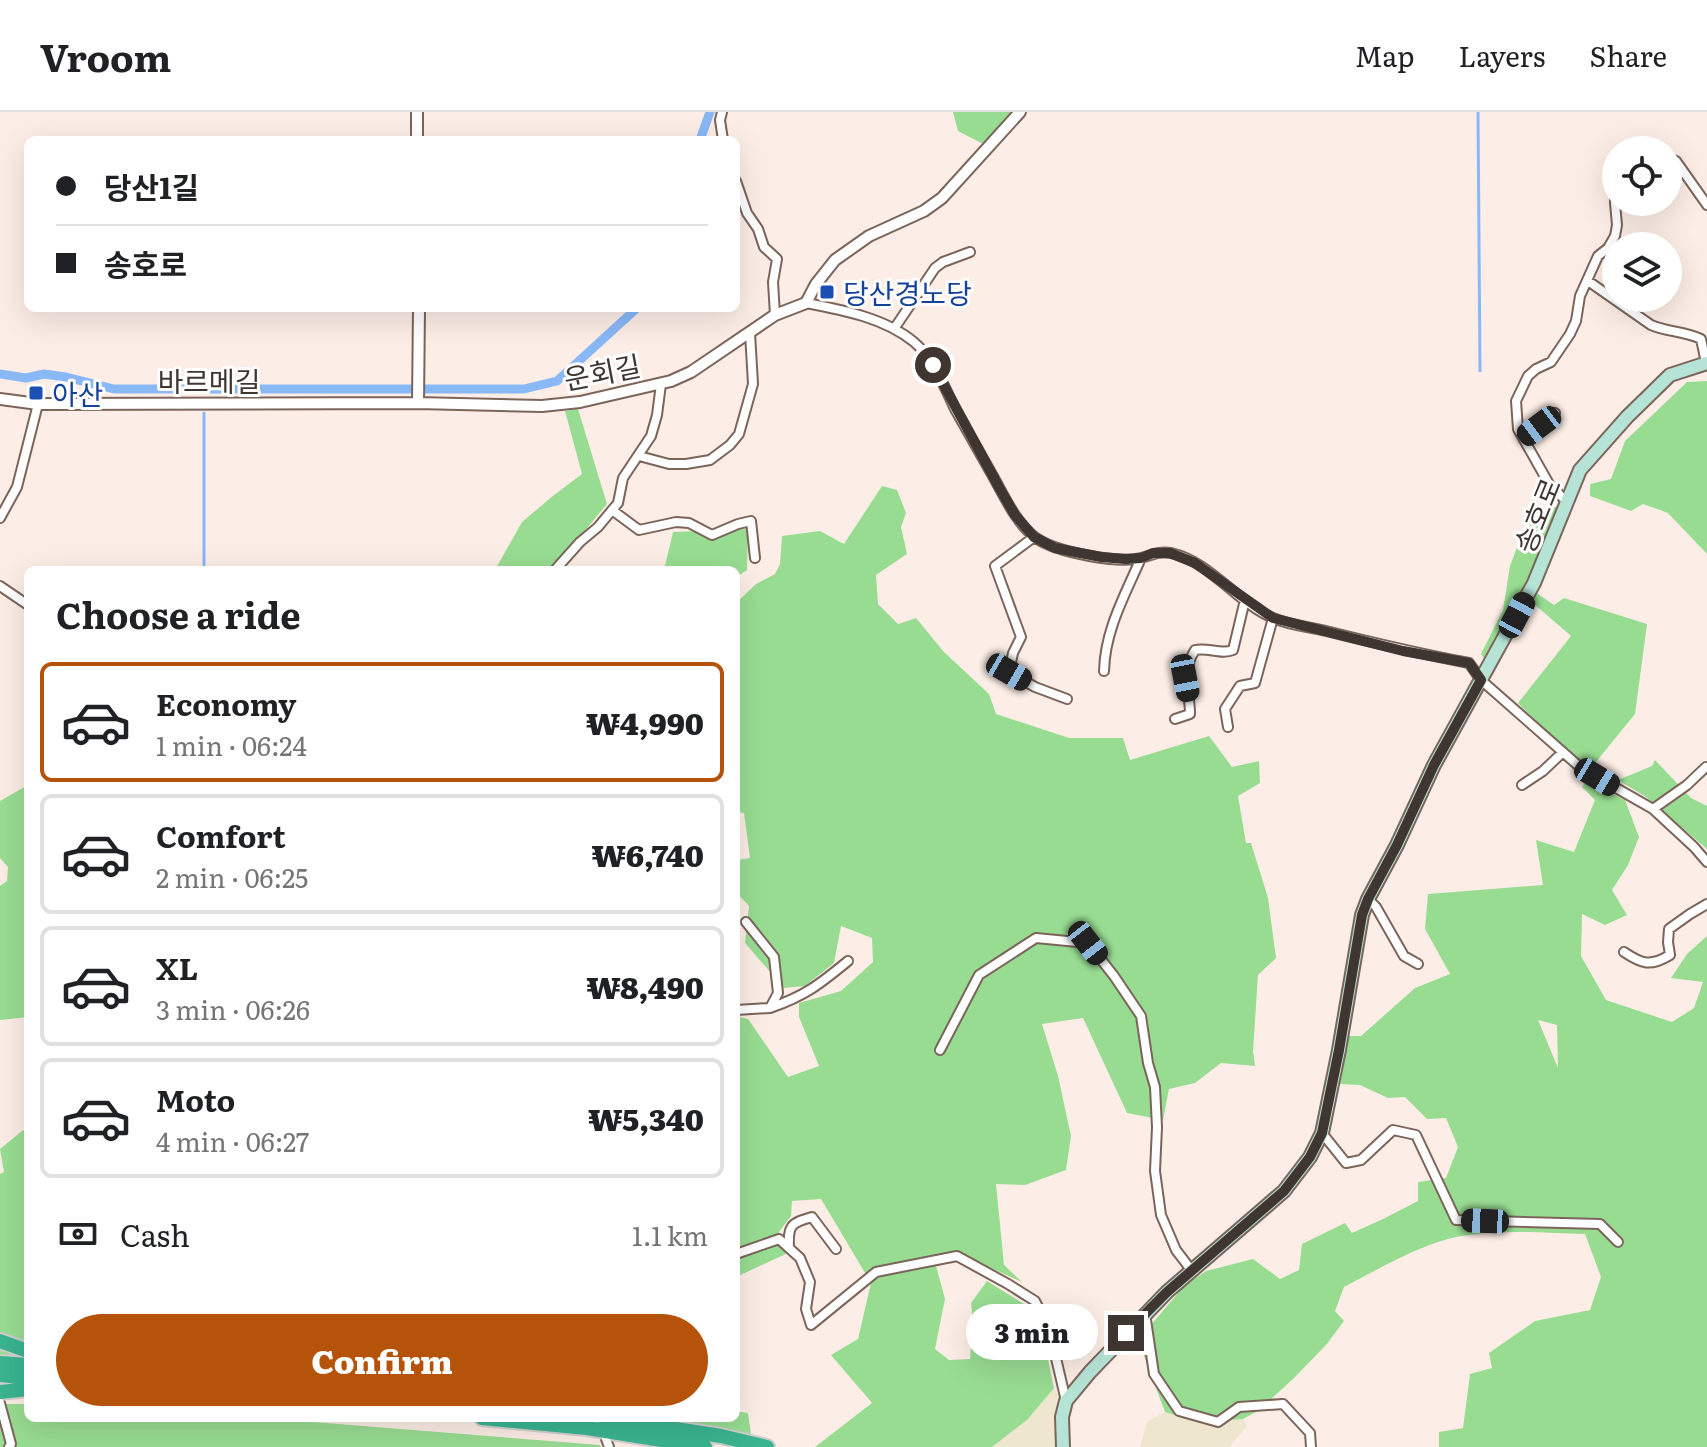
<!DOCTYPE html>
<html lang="en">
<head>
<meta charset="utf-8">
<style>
	:root { --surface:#fff; --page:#f6f6f6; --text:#202124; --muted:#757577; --line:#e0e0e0; --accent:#b45309 }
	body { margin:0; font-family:Literata,"Noto Sans KR",serif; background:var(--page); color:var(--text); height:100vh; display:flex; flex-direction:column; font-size:30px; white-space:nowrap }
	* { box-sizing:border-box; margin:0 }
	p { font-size:26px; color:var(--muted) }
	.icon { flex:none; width:44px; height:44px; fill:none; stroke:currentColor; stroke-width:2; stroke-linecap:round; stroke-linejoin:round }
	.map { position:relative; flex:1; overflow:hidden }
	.details { position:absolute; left:24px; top:454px; width:716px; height:856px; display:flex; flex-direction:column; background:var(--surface); border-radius:12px; box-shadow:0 8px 32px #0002 }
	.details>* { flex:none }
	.top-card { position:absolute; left:24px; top:24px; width:716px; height:176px; border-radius:12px; box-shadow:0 8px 32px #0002; display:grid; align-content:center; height:176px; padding:0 32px; background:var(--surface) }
	.tools { position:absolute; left:1602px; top:24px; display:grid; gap:16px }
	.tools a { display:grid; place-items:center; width:80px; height:80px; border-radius:50%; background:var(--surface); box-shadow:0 8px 32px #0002; font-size:40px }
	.end { position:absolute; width:36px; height:36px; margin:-18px; border:10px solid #403631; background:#fff; box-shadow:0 0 0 4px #fff }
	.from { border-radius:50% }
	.bubble { position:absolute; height:56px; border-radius:28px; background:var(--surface); box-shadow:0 8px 32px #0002; font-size:26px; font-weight:800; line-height:56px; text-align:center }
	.car { position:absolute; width:24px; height:48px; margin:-24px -12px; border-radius:10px; box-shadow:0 0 6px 2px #0007; background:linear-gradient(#222 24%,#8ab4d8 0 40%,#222 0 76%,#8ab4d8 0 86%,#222 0) }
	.top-card b { display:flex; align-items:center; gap:28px; height:76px; font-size:30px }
	.top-card b+b { border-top:2px solid var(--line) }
	.top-card i { width:20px; height:20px; background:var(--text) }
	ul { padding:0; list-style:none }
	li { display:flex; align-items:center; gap:24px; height:120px; margin:0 16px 12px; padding:0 16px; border:4px solid var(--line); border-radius:12px }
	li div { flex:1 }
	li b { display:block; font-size:30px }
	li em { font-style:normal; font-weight:800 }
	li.active { border-color:var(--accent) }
	li>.icon { width:72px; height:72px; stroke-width:1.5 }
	h2 { padding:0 32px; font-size:36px; line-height:96px }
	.pay { display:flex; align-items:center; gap:20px; height:88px; padding:0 32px; font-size:30px }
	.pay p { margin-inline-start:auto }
	.primary-button { display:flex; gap:16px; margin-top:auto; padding:16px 32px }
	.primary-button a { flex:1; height:92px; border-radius:48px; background:var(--accent); color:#fff; font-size:32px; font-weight:800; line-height:92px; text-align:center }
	header { display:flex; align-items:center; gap:48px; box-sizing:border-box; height:112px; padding:0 40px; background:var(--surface); border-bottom:2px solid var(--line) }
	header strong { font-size:38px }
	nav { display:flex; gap:44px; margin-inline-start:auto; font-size:28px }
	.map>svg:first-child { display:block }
</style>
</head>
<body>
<header>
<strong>Vroom</strong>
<nav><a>Map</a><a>Layers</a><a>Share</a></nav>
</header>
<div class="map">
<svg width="1707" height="1335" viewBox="0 0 1707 1335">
	<rect width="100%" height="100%" fill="#fcede6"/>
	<path fill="#efe6d0" d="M1054,1276L1061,1286L1060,1335H992L1027,1308Z
		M1165,1300L1198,1310L1243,1307L1247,1314L1229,1335H1140L1147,1310Z"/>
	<path fill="#98dc92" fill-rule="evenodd" d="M953,0H1014L985,33L958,19Z
		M1707,269V442L1668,401L1643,392L1631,399L1590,384V372L1611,367L1625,329L1687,270Z
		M578,297L607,392L552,458H495L522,410L554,383L582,362L565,299Z
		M882,374L897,378L906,401L901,415L907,442L876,463L878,492L898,512L916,506L944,540L989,582L996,602L1069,626H1123L1130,648L1209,624L1232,655L1259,649L1260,671L1238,684L1246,731H1251L1268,786L1276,846L1258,863L1253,939L1255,954L1221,951L1195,971L1169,977L1163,1008L1127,1001L1083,906L1042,912L1058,964L1071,1024L1066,1058L1025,1073L996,1072L1004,1153L1022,1170L953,1139L933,1143L945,1187L935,1237L949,1248L970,1247L973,1209L971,1191L987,1169L1024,1192L1043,1219L1047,1243L1054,1276L1027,1308L992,1335H815L872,1291L831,1243L858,1227L871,1171L821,1087L792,1089L791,1104L779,1120L788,1141L736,1165V904L748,907L788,965L819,954L799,905V891L841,879L873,850L872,826L841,814L834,851L805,874L784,876L745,831L749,794L736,780V748L750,746L744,701L736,700V491L756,472L775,462L780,452L782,424L820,419L844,432Z
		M1549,393L1558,396L1530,463L1485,548L1481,542L1503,498L1510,454L1522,422Z
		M748,417L747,458L736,465V458H664L673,420Z
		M1535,480L1554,493L1564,486L1647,512L1635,602L1591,656L1574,648L1518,591L1571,524L1534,492Z
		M1655,648L1691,686L1707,694V737L1646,685L1618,668L1652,654Z
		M1586,669L1625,688L1639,725L1628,753L1612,778L1627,803L1605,813L1582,802L1581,844L1606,888L1672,910L1694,896L1703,870L1671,866L1687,842L1707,824V1335H1439V1320L1463,1316L1470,1262L1492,1256L1489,1241L1535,1209L1590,1198L1601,1165L1585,1122C1534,1121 1475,1114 1427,1134C1398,1145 1371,1161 1344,1175L1335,1199L1344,1209L1326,1233L1293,1267L1258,1299L1243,1307L1198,1310L1165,1300L1138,1228L1185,1173L1206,1159L1253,1147L1280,1167L1299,1158L1302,1132L1345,1111L1352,1121L1383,1107L1418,1089V1070L1446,1066L1458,1035L1446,1006L1427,1007L1405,985L1388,986L1360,973L1340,972L1349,924H1361L1415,876L1450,862L1425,817L1428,782L1543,773L1536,728L1574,740L1595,688L1582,675ZM1538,908L1557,913L1558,956Z
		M28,673V905L0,908V774L7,769L8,755L0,746V689Z
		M28,1017V1245L0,1244V1062L4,1060L0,1037L22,1019Z
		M0,1292H28V1306H248L288,1308L600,1333L601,1335H0Z
		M736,1299L748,1301L751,1322L738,1321L655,1306H736Z"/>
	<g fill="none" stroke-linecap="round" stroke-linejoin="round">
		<path stroke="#89b8f7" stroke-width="3" d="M1478,0L1480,259
			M204,458V301"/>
		<path stroke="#89b8f7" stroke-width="9" d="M700,28L710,0
			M0,262L26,266L44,262L66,265L114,277H524L557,269L637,196"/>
		<g stroke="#7b655b" stroke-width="12">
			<path id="minor" d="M722,0L720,8L723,28
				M1668,45L1676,49L1707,93
				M736,69L747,101L758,117L764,135L777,147L773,170L775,203
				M1588,169L1651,213C1667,220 1684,219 1701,227L1706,251
				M806,191C843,198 885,206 914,230C934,247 944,274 955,297C968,320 981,343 994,366C1005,386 1017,412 1036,426C1056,440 1117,452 1141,446C1152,443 1159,439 1171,441C1211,450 1236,490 1273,506C1289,513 1309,515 1326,519C1374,531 1421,542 1469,551L1481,568L1581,656L1653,697L1694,735L1707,750
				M894,217L935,156L943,150L970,140
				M1523,326L1555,301
				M639,344L669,352H686L710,348L730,333L739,322L753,272L750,221
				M1566,389L1549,372L1518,317L1516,289L1528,264L1536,257L1551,250L1570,222L1576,209L1580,184L1598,144L1608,136L1615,124L1617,113L1615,91L1616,55
				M612,398L639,418L676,410L689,411L712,423L738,412L751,409L755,446
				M0,406L17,375L38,292
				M1034,425L995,454L1021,525L1013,541L1009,560L1035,575L1067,587
				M555,458L580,430L598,415L618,391L623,366L651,324L657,303L661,272
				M0,474L28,493
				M1104,559C1105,518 1125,483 1141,446
				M1175,607L1190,602C1190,574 1178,566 1195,538C1208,535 1221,543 1233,538L1245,488
				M1228,615L1225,597L1240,574L1255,571L1273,506
				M1522,673L1543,659L1563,640
				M1653,697L1687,673L1706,655
				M1368,787L1376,795L1404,844L1418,852
				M1624,840C1642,852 1650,855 1670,843L1668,830L1669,817L1690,802L1707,792
				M770,896C805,884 820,872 848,849
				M736,898L770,896L778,881L774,845L746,810
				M940,938L979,863L1036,826L1088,831L1114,864L1141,904L1148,951L1155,975L1157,1015L1155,1059L1161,1103L1176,1138L1192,1159
				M1322,1021L1346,1051L1361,1048L1393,1018L1416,1023L1456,1108L1600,1112L1618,1130
				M789,1136C788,1114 790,1111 812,1105L836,1137
				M736,1142L779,1127L800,1146L810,1170L806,1197L811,1213L876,1160L957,1144L1008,1172L1035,1189L1049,1216L1066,1289
				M1145,1201L1154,1262L1179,1299L1218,1310L1239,1295L1283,1292L1310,1321L1311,1335
				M0,1291L11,1332L9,1335
				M606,1327L609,1335"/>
		</g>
		<g stroke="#7b655b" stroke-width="14">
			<path id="tertiary" d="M417,0V28
				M0,287L38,292L418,291L542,294L580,290L671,269L691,260L775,203L806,191L816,172L835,148L869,124L924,99L942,86L1020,0
				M418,291L419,196"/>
		</g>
		<g stroke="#7b655b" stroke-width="16">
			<path id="secondary" d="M1063,1335L1062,1305L1066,1289L1090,1260L1167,1180L1284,1079L1310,1045L1322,1021L1339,938L1362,803L1368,787L1397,733L1434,653L1534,471L1580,358L1627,305L1670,263L1707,251"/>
		</g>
		<g stroke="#d1cfce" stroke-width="18">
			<path id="trunk" d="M0,1229L28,1239
				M0,1251L28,1253
				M0,1263L28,1266
				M0,1280L28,1277
				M482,1306L587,1316L705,1335
				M604,1306L721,1324L767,1335"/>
		</g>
		<use href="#minor" stroke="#fff" stroke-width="8"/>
		<use href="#tertiary" stroke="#fff" stroke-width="10"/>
		<use href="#secondary" stroke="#b5e3d5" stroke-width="12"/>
		<use href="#trunk" stroke="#3ab48f" stroke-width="14"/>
	</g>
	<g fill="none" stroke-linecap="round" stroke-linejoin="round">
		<path stroke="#403631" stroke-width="10" d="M933,253L1000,377L1015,403L1034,425L1055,436L1101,445L1126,447L1141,446L1153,441H1170L1195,451L1273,506L1403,539L1469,551L1481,568L1434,653L1397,733L1368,787L1362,803L1339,938L1322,1021L1310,1045L1284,1079L1167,1180L1126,1221"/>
	</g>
	<g fill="#1a4fb4" stroke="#fefefe" stroke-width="3">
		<rect x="819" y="172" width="16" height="16" rx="4"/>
		<rect x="28" y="273" width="16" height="16" rx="4"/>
	</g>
	<g text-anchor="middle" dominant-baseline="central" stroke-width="6" stroke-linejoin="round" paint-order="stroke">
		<g font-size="28" fill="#164399" stroke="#fefefe" text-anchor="start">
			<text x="843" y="180">당산경노당</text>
			<text x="52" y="281">아산</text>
		</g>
		<g font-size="28" fill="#403631" stroke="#fefefe">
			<text transform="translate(602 259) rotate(-11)">운회길</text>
			<text x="209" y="268">바르메길</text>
			<text transform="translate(1536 403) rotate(-68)">송호로</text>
		</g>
	</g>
</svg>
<div class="tools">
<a><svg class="icon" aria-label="locate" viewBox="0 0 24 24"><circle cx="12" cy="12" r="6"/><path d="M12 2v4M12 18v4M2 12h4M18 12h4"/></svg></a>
<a><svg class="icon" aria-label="layers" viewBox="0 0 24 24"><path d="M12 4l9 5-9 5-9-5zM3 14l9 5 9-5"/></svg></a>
</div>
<i class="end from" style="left:933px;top:253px"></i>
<i class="end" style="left:1126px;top:1221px"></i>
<div class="bubble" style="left:966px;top:1192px;width:132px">3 min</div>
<i class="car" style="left:1539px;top:314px;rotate:233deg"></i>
<i class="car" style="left:1517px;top:503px;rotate:28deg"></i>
<i class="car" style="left:1009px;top:560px;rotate:120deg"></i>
<i class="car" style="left:1185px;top:566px;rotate:169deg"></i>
<i class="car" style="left:1597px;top:665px;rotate:121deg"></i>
<i class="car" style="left:1088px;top:831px;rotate:142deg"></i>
<i class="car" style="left:1485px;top:1109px;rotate:272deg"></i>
<div class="top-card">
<b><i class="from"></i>당산1길</b>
<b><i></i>송호로</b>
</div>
<section class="details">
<h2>Choose a ride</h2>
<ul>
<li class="active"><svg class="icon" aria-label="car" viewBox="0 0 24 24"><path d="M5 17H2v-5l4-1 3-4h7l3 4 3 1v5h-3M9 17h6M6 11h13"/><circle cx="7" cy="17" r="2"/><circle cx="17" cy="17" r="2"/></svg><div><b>Economy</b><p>1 min · 06:24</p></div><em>₩4,990</em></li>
<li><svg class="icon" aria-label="car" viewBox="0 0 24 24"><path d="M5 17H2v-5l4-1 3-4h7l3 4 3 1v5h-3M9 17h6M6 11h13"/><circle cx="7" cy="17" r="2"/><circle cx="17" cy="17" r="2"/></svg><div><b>Comfort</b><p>2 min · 06:25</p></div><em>₩6,740</em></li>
<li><svg class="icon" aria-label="car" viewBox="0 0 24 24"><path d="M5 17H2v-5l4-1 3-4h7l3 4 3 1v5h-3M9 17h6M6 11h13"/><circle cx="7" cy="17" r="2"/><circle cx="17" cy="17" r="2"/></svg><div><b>XL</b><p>3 min · 06:26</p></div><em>₩8,490</em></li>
<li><svg class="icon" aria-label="car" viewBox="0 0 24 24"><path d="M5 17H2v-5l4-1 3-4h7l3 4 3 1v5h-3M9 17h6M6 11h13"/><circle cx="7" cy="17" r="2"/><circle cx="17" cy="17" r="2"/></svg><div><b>Moto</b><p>4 min · 06:27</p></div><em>₩5,340</em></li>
</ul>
<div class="pay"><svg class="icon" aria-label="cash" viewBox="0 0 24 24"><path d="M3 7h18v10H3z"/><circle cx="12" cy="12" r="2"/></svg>Cash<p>1.1 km</p></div>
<div class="primary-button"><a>Confirm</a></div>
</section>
</div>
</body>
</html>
